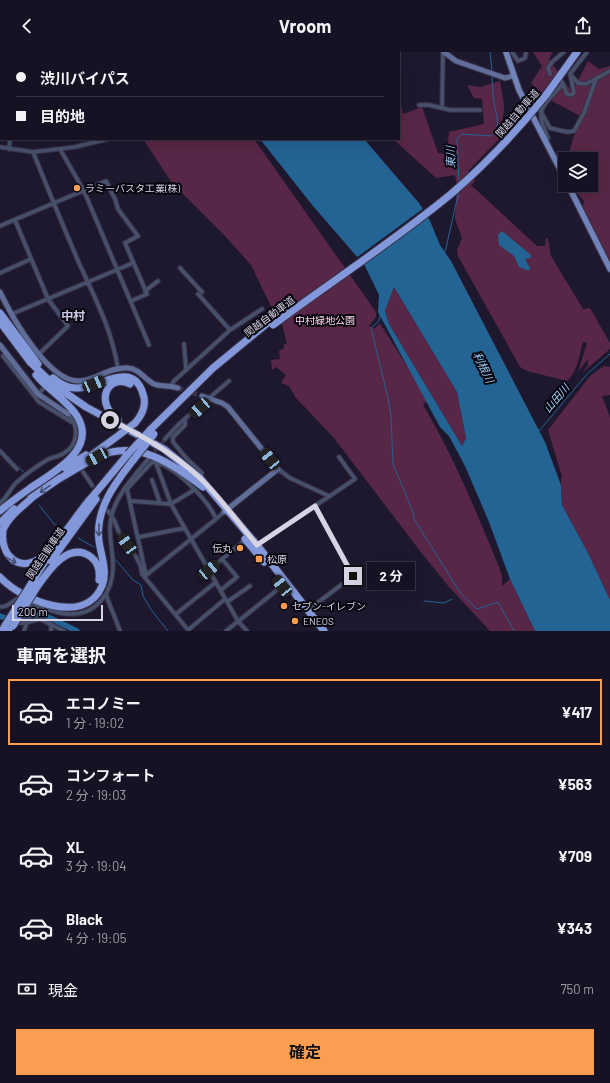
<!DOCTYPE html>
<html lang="ja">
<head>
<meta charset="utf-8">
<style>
	:root { --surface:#161223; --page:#1f1b2b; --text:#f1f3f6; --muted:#9e9ea6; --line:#353241; --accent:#fb9e51 }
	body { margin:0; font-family:Barlow,"Noto Sans JP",sans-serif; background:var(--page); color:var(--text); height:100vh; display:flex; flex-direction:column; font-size:15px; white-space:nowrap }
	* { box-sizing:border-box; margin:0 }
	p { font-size:13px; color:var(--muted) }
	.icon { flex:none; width:22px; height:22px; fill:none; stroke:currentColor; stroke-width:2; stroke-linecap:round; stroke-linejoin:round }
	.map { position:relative; height:579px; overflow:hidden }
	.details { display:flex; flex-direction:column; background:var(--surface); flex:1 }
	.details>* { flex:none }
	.guide { position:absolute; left:0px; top:0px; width:400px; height:88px; box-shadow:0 4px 16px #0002,0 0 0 1px var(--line); display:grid; align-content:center; height:88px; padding:0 16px; background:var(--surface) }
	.tools { position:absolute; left:558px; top:100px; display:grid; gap:8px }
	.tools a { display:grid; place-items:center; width:40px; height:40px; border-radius:0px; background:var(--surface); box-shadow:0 4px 16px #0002,0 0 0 1px var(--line); font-size:20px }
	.scale { position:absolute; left:12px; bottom:10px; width:91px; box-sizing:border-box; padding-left:4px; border:2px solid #d6d3e3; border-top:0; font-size:11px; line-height:14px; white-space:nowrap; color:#d6d3e3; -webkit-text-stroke:3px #07060f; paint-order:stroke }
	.end { position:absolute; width:18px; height:18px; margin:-9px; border:5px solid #d6d3e3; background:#111; box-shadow:0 0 0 2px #111 }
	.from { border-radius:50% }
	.bubble { position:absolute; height:28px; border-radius:0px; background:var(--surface); box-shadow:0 4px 16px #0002,0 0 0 1px var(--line); font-size:13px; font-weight:700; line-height:28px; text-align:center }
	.car { position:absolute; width:12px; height:24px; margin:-12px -6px; border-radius:5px; box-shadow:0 0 3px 1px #0007; background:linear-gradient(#222 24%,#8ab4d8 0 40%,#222 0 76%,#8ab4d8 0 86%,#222 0) }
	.guide b { display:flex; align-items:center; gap:14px; height:38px; font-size:15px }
	.guide b+b { border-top:1px solid var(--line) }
	.guide i { width:10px; height:10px; background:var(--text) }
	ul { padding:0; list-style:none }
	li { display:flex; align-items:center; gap:12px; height:66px; margin:0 8px 6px; padding:0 8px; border:2px solid transparent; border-radius:0px }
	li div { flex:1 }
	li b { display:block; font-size:15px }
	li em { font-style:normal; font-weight:700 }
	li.active { border-color:var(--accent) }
	li>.icon { width:36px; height:36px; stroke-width:1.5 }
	h2 { padding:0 16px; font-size:18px; line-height:48px }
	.pay { display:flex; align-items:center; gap:10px; height:44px; padding:0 16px; font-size:15px }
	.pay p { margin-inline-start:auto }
	.action { display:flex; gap:8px; margin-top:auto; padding:8px 16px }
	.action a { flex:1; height:46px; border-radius:0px; background:var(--accent); color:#111; font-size:16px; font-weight:700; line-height:46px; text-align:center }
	header { display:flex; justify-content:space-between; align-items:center; height:52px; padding:0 16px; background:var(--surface); font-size:18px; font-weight:700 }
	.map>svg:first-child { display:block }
</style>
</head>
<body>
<header><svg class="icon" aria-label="back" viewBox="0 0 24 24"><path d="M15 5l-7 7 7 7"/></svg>Vroom<svg class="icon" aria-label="share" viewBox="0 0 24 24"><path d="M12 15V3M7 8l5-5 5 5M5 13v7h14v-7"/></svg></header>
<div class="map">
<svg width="610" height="579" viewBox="0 0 610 579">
	<rect width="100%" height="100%" fill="#1e182f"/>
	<path fill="#582646" d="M92,0H175L176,1H93Z
		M533,0H553L549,7L572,40L588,9L599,17L610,14V212L582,159L584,149L570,133H591V107H567L580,64L545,45L531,31L542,14Z
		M500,29C501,38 504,47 504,55C504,66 498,78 500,86L468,119L475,129L471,133L537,194H545L546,186L548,187L551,204L583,257L590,256L610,291V297L582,321L588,313V307L578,320L587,291L583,290C579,304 578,319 567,329L527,319L520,315L458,204L457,198L462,186L455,167L457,133L455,123L436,126L393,87H399L400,49L403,62L422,55L438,101L447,102L449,80L484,72L482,47L474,46L467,33L480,35Z
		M143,87H254L376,260V265L369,274L374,277L379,272L381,273L412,322L427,349L423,353C454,405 476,459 499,515L502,524V534L510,527L535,579H490L449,535L420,499L334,386L296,346L289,334L281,331L286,323L276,315L272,318L271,308L280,307L279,299L284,296V292H287L282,272L280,273L251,213L225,184L172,131Z
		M394,235L457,340L466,386L462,394L389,272L385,259Z
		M604,314L610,315V343L602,344L610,365V548L588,501L562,453L561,427L562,425L548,378L590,324Z"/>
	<path fill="#236494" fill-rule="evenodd" d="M191,0H284L285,1H192Z
		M260,87H364L419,151L430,169L440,193L451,209L545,390L561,433L562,453L588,501L610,548V579H535L510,527L489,470L465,414L449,384L440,375L378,260L379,243L365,214L313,154ZM394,235L457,340L466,386L462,394L389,272L385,259Z
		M502,179L531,203V206L525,207L530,216L529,219L519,215L514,204L499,193L498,183Z"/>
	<path fill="#1e182f" d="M424,156L429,163L361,213L356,206Z"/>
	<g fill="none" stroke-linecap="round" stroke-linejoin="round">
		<path stroke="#236494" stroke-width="1" d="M490,0L492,19
			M459,131L457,86L462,82L491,84C502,75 496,62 494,51C493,43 492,33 492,24
			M445,200L459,139
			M380,264L379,269L371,276L388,346L391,364L393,412L413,460L414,467L461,542L477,557L498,550L514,579
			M539,379L587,322L610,302
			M16,413L25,421
			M39,453L54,472L61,476
			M78,486L94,495
			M115,507L133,528L141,533L143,544L152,559L168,579
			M424,549L444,551L452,547"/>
		<path stroke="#236494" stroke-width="5.5" d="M0,564L5,566L40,563L48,565L77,579"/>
		<path stroke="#3a344a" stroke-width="3.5" stroke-dasharray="3.5 2" stroke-linecap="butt" d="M151,404L165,387
			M92,433L104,453"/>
		<path stroke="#3a344a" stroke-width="5" stroke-dasharray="5 2.5" stroke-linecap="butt" d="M178,336L202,344"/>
		<g stroke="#383248" stroke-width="5.5">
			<path id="street" d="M512,0L518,9L525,6L526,0
				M22,1V0
				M550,22L548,16L552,10L564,0
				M570,22L578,31L586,32L610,19
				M0,29H1
				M562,30L567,42L571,43L574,41L570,22L587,0
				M419,53H429L450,58H480
				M442,55L443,0
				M540,58L550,76L567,80L574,79L584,61L596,27
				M546,89L548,86C534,56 542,56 562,33
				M0,95L33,100L75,95L108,87
				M9,97L10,87
				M60,97L84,139L149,293
				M33,100C48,137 63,174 79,211C95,246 112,278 118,317
				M15,168L48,247L68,274L39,302
				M0,174L106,129L115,147L118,157L138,184L125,191L147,242L131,249
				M180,216L202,240
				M0,221L31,207
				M145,239L158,229
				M198,242L230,278
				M12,262L133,211
				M184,292L186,317
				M3,304L39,350L75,372
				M171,334L174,329L230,278L262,257
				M38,342L43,337
				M185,368V373L173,385V390L187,407L202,421L200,426
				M165,387L180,371L229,329
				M0,399L17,417
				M156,411L171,452L238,569L247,579
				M278,417L290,426L329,444
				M83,420L92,433
				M152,428L160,451
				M127,437L152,410C173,411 209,449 216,467L224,460
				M127,437L146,523
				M131,449L171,452L194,438
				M0,451C8,445 10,436 17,430C26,422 37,414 47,408C52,405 59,405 64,401C79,393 79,373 68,362
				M108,459C117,469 115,474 121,484C129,496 141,507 142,522L189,579
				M139,485L185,476
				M257,493L355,427L339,405
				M209,518L245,488
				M145,524L216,467
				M221,538L237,525L222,507
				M106,543L120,579
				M28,550C40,555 56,562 69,562C97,563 113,540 113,514C113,497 107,479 112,462C118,440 135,424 149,406
				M227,550L250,534
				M0,555L6,554L17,547L22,548
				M308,558L353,524L315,454
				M176,562L216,530
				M15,571H25L40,567L64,579
				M51,571V579
				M188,578L225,547
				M24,579C28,570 27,560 32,552
				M226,579L282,534"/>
		</g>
		<g stroke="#383248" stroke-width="7">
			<path id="secondary" d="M444,0L456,9L505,26L513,24
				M0,240C12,265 49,332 81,329C98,327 109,315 128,316C140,317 144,327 154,332C161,335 170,333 178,336
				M0,293L38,342L68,362
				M202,344L222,351L228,355L278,417L224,460"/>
		</g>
		<g stroke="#383248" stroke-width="8">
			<path id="primary" d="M506,0L519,38L565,127
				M568,133L610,217"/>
		</g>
		<g stroke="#383248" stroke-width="9">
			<path id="highway" d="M546,43L577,0
				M0,261L38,312
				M0,270L30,310L54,333L86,355L164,397L200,426L257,493L324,579
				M53,326C60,332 68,337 78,336C98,336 133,307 143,342C147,353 142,363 135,371
				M118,368C93,349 109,321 130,332
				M150,378L213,316L270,269
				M83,409L111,389
				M65,416L86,403
				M57,428C70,421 83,412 97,405C137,386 172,412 203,435
				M34,444C23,454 9,464 3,478C0,503 18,520 39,507C57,496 76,463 91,446
				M31,446L60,426
				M88,450L128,402
				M0,459C9,451 19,444 29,437C52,421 98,398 77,364C67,348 48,338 36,323
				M0,471L14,457
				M245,487L264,510
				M51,509L96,447
				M0,525C21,548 85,575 102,534C108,519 101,504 99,489C95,457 115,431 134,407
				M31,532L51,500
				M37,535C48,519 69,488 91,505C99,511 100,519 99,528
				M2,579L6,572
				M8,579L11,573"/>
		</g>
		<use href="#street" stroke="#47506b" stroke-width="3.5"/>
		<use href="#secondary" stroke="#5f6d98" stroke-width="5"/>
		<use href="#primary" stroke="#7184ba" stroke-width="5.5"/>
		<use href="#highway" stroke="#8298da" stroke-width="7"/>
		<g stroke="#383248" stroke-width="9" stroke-linecap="butt">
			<path id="highway-bridge" d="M273,273C332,229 394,189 451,142C486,112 517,79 546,43
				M111,389L135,371
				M128,402L150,378
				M134,407L154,382
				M6,572L31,532
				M13,574L37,535"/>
		</g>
		<use href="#highway-bridge" stroke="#8298da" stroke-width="7"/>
	</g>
	<defs><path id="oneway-shaft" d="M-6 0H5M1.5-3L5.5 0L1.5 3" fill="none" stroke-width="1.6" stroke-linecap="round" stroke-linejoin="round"/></defs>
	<g stroke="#444f74">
		<use href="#oneway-shaft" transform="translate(45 437) rotate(145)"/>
		<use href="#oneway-shaft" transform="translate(99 478) rotate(91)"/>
		<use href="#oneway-shaft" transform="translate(11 508) rotate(29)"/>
	</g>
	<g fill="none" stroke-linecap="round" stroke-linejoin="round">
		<path stroke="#d6d3e3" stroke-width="5" d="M110,368C143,384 173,401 200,426C221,446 238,471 257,493L315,454L353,524"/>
	</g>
	<g fill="#fb9e51" stroke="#07060f" stroke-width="1.5">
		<circle cx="77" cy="136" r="4"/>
		<circle cx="240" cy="496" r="4"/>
		<rect x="255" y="503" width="8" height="8" rx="2"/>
		<circle cx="284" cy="554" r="4"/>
		<circle cx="295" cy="569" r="4"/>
	</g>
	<g text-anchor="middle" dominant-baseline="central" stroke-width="4" stroke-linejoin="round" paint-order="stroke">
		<g font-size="10" fill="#d6d3e3" stroke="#07060f">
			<text transform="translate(517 61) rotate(-49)">関越自動車道</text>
			<text transform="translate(269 264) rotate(-37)">関越自動車道</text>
			<text transform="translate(45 501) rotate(-56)">関越自動車道</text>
		</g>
		<g font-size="10" fill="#d6d3e3" stroke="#07060f" text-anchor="start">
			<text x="85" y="136">ラミーパスタ工業(株)</text>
			<text x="232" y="496" text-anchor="end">伝丸</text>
			<text x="267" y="507">松原</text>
			<text x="292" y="554">セブン-イレブン</text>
			<text x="303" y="569">ENEOS</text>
		</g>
		<g font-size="10" fill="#fed6ec" stroke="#07060f">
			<text x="325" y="268">中村緑地公園</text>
		</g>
		<g font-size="11" font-style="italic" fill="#9bcbf5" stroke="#07060f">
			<text transform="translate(450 105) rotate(-91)">東川</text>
			<text transform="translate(484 315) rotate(64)">利根川</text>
			<text transform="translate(556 346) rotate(-50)">山田川</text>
		</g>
		<g font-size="12" font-weight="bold" fill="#cfc9e9" stroke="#07060f">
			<text x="73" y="263">中村</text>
		</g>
	</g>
</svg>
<div class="tools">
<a><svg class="icon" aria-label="layers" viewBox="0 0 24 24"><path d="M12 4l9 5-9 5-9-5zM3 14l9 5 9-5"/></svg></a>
</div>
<div class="scale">200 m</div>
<i class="end from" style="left:110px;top:368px"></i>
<i class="end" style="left:353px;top:524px"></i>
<div class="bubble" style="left:367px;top:510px;width:48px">2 分</div>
<i class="car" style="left:94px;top:332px;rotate:67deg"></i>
<i class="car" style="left:200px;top:356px;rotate:228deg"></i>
<i class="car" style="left:97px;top:405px;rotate:241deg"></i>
<i class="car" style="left:270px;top:407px;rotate:321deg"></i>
<i class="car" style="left:127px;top:492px;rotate:324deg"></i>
<i class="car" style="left:209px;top:518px;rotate:51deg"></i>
<i class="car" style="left:282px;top:534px;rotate:322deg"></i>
<div class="guide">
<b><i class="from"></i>渋川バイパス</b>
<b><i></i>目的地</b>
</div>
</div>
<section class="details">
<h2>車両を選択</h2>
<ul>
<li class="active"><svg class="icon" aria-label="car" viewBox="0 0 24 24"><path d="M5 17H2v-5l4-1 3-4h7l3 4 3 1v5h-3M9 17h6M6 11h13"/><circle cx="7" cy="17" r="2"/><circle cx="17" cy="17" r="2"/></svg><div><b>エコノミー</b><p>1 分 · 19:02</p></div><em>¥417</em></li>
<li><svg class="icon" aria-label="car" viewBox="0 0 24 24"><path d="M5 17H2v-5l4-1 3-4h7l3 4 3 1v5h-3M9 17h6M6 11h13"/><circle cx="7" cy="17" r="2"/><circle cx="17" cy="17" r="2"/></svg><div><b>コンフォート</b><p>2 分 · 19:03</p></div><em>¥563</em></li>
<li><svg class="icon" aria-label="car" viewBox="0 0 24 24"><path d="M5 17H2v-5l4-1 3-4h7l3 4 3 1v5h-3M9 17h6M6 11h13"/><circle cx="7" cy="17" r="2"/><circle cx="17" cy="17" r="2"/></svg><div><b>XL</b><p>3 分 · 19:04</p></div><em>¥709</em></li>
<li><svg class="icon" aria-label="car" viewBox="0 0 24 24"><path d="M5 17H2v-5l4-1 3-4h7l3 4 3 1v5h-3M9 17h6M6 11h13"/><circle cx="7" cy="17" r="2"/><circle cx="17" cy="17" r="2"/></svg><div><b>Black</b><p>4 分 · 19:05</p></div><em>¥343</em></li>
</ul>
<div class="pay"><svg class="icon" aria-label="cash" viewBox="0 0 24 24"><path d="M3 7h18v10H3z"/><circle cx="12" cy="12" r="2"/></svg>現金<p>750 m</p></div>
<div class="action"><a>確定</a></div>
</section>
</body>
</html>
